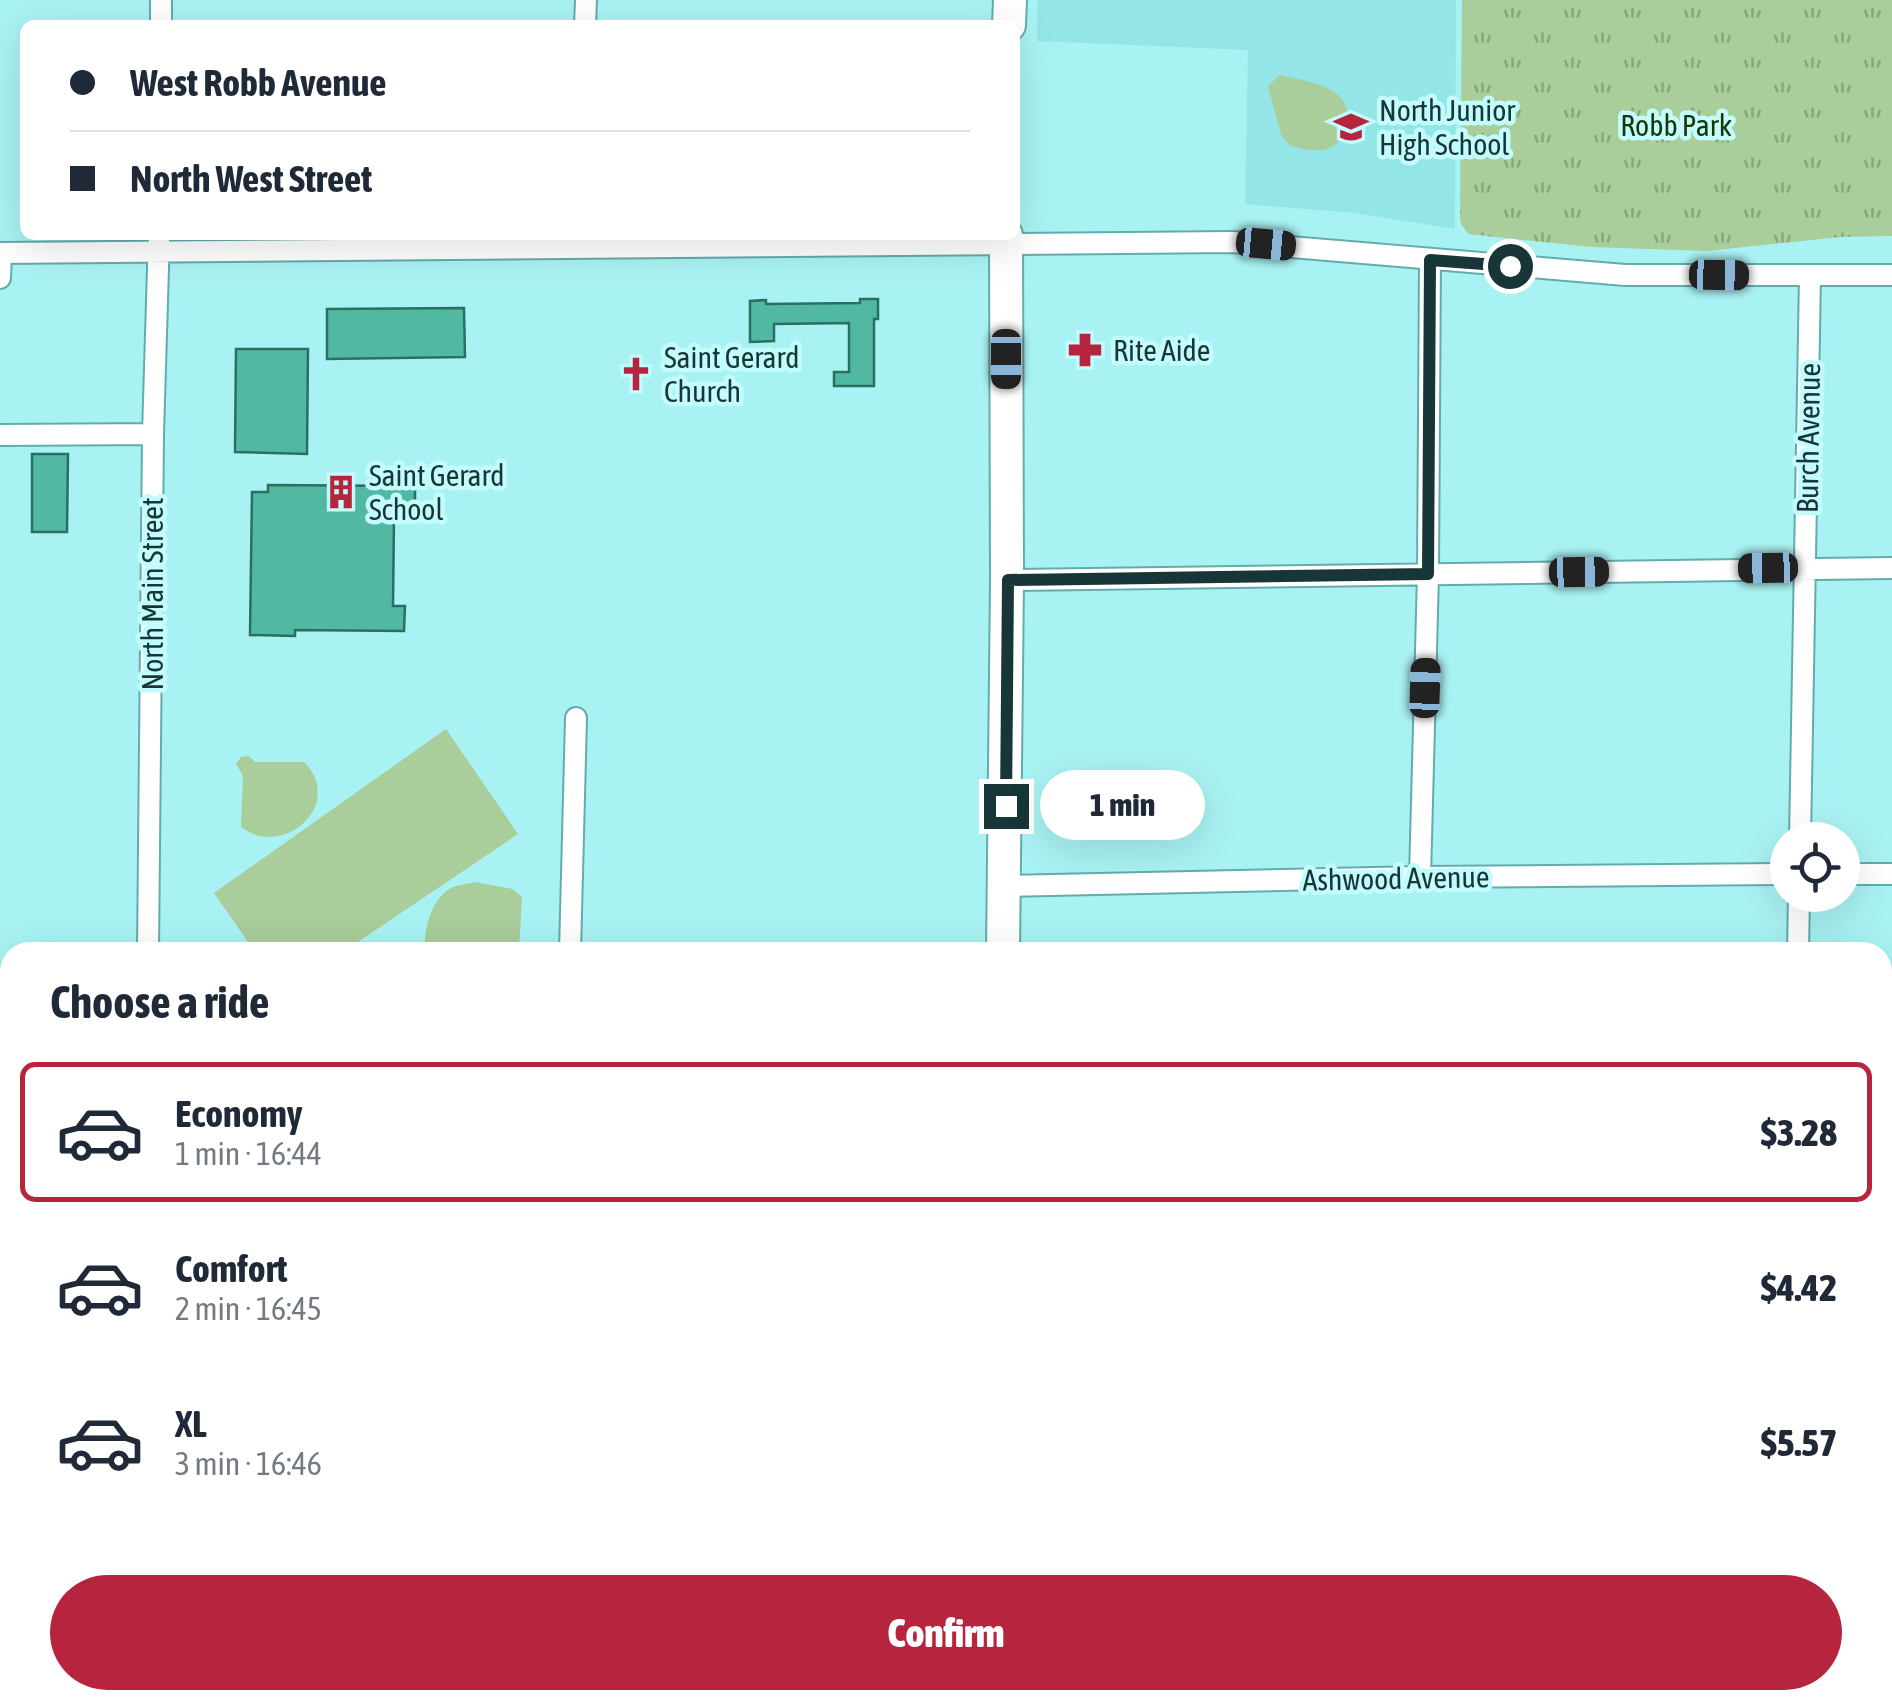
<!DOCTYPE html>
<html lang="en">
<head>
<meta charset="utf-8">
<style>
	:root { --surface:#fff; --page:#f6f6f7; --text:#1f2937; --muted:#747a83; --line:#e0e1e3; --accent:#b6243e }
	body { margin:0; font-family:"Asap Condensed",sans-serif; background:var(--page); color:var(--text); height:100vh; display:flex; flex-direction:column; font-size:38px; white-space:nowrap }
	* { box-sizing:border-box; margin:0 }
	p { font-size:32px; color:var(--muted) }
	.icon { flex:none; width:55px; height:55px; fill:none; stroke:currentColor; stroke-width:2; stroke-linecap:round; stroke-linejoin:round }
	.map { position:relative; flex:1; overflow:hidden }
	.panel { position:absolute; left:0px; top:942px; width:1892px; height:768px; display:flex; flex-direction:column; background:var(--surface); border-radius:30px 30px 0 0; box-shadow:0 10px 40px #0002 }
	.panel>* { flex:none }
	.banner { position:absolute; left:20px; top:20px; width:1000px; height:220px; border-radius:15px; box-shadow:0 10px 40px #0002; display:grid; align-content:center; height:220px; padding:0 50px; background:var(--surface) }
	.controls { position:absolute; left:1770px; top:822px; display:grid; gap:20px }
	.controls a { display:grid; place-items:center; width:90px; height:90px; border-radius:50%; background:var(--surface); box-shadow:0 10px 40px #0002; font-size:50px }
	.end { position:absolute; width:45px; height:45px; margin:-22px; border:12px solid #183637; background:#fff; box-shadow:0 0 0 5px #fff }
	.from { border-radius:50% }
	.bubble { position:absolute; height:70px; border-radius:35px; background:var(--surface); box-shadow:0 10px 40px #0002; font-size:32px; font-weight:800; line-height:70px; text-align:center }
	.car { position:absolute; width:30px; height:60px; margin:-30px -15px; border-radius:12px; box-shadow:0 0 8px 2px #0007; background:linear-gradient(#222 24%,#8ab4d8 0 40%,#222 0 76%,#8ab4d8 0 86%,#222 0) }
	.banner b { display:flex; align-items:center; gap:35px; height:95px; font-size:38px }
	.banner b+b { border-top:2px solid var(--line) }
	.banner i { width:25px; height:25px; background:var(--text) }
	ul { padding:0; list-style:none }
	li { display:flex; align-items:center; gap:30px; height:140px; margin:0 20px 15px; padding:0 30px; border:5px solid transparent; border-radius:15px }
	li div { flex:1 }
	li b { display:block; font-size:38px }
	li em { font-style:normal; font-weight:800 }
	li.selected { border-color:var(--accent) }
	li>.icon { width:90px; height:90px; stroke-width:1.5 }
	h2 { padding:0 50px; font-size:45px; line-height:120px }
	.cta { display:flex; gap:20px; margin-top:auto; padding:20px 50px }
	.cta a { flex:1; height:115px; border-radius:60px; background:var(--accent); color:#fff; font-size:40px; font-weight:800; line-height:115px; text-align:center }
	.map>svg:first-child { display:block }
</style>
</head>
<body>
<div class="map">
<svg width="1892" height="1708" viewBox="0 0 1892 1708">
	<defs>
		<pattern id="park-tufts" width="24" height="20" patternUnits="userSpaceOnUse" patternTransform="scale(2.5)"><rect width="24" height="20" fill="#a9cd9b"/><path d="M3 7l-1-3M5 7V3M7 7l1-3M15 17l-1-3M17 17v-4M19 17l1-3" fill="none" stroke="#89a77f"/></pattern>
	</defs>
	<rect width="100%" height="100%" fill="#a9f2f3"/>
	<path fill="#93e5e7" d="M1037,0H1456L1455,229L1355,213L1245,204L1248,50L1037,41Z"/>
	<path fill="#a9cd9b" d="M1280,75C1299,80 1324,82 1339,96C1354,109 1349,140 1329,148C1318,153 1303,149 1291,146L1281,135L1268,86Z
		M446,729L518,834L343,952H255L214,893Z
		M249,756L255,762H304C346,804 283,860 241,827L243,776L236,764L241,757Z
		M475,882L513,889L522,897L519,952H425C424,930 430,900 451,888C457,885 468,884 475,882Z"/>
	<path fill="url(#park-tufts)" d="M1462,0H1892V236L1840,237L1707,251L1591,247L1468,234L1461,224L1460,216Z"/>
	<path fill="#51b9a3" stroke="#2c6f61" stroke-width="2.5" d="M860,299H878V319H874V386H834V372H849V323L774,324V341L750,342V301L766,300V304L860,303Z
		M464,308L465,357L327,359V309Z
		M236,349H308L307,454L235,452Z
		M32,454H68L67,532H32Z
		M268,485L415,486V507H403V519H394L393,606H405L404,631L295,630V636L250,635L252,492H268Z"/>
	<g fill="none" stroke-linecap="round" stroke-linejoin="round">
		<g stroke="#64abac" stroke-width="24">
			<path id="minor" d="M161,25V0
				M585,25L586,0
				M0,253L1232,242L1625,275H1892
				M0,278L1,253
				M0,435L153,434
				M1007,580L1892,568
				M1800,840L1810,276
				M1842,874H1892
				M1420,877L1428,575L1430,260
				M1005,886L1420,877L1788,874
				M148,952L153,434L159,235
				M570,952L576,718
				M1798,952L1799,895
				M1882,1172H1892
				M1882,1442H1892
				M0,1584H10
				M1882,1694L1892,1692
				M1674,1700L1679,1708
				M143,1708V1700
				M577,1708V1700
				M1368,1708L1369,1700
				M1832,1708L1849,1700"/>
		</g>
		<g stroke="#64abac" stroke-width="36">
			<path id="primary" d="M1009,25L1010,0
				M1003,952L1007,580L1006,235
				M995,1708V1700"/>
		</g>
		<use href="#minor" stroke="#fff" stroke-width="20"/>
		<use href="#primary" stroke="#fff" stroke-width="32"/>
	</g>
	<g fill="none" stroke-linecap="round" stroke-linejoin="round">
		<path stroke="#183637" stroke-width="12" d="M1006,806L1008,580L1428,574L1430,260L1510,266"/>
	</g>
	<defs>
		<g id="school-bare" transform="scale(2.7)"><path d="M0-5L7-2L0 1L-7-2ZM-4 1L0 2.5L4 1V4Q0 6-4 4Z" fill="#b6243e" stroke="#c3fcfd" stroke-width="2.5" paint-order="stroke"/></g>
		<g id="pharmacy-bare" transform="scale(2.7)"><path d="M-2-6h4v4h4v4h-4v4h-4v-4h-4v-4h4Z" fill="#b6243e" stroke="#c3fcfd" stroke-width="2.5" paint-order="stroke"/></g>
		<g id="church-bare" transform="scale(2.7)"><path d="M-1.2-6h2.4v3.5h3.3v2.4h-3.3V6h-2.4V-.1h-3.3v-2.4h3.3Z" fill="#b6243e" stroke="#c3fcfd" stroke-width="2.5" paint-order="stroke"/></g>
		<g id="building-bare" transform="scale(2.7)"><path d="M-4-6H4V6H1V3H-1V6H-4ZM-2.5-4.3h1.7v1.8h-1.7ZM.8-4.3h1.7v1.8H.8ZM-2.5-1h1.7V.8h-1.7ZM.8-1h1.7V.8H.8Z" fill="#b6243e" stroke="#c3fcfd" stroke-width="2.5" paint-order="stroke"/></g>
	</defs>
	<g fill-rule="evenodd">
		<use href="#school-bare" x="1351" y="127"/>
		<use href="#pharmacy-bare" x="1085" y="350"/>
		<use href="#church-bare" x="636" y="374"/>
		<use href="#building-bare" x="341" y="492"/>
	</g>
	<g text-anchor="middle" dominant-baseline="central" stroke-width="9" stroke-linejoin="round" paint-order="stroke">
		<g font-size="30" fill="#183637" stroke="#c3fcfd" text-anchor="start">
			<text x="1379" y="110">North Junior<tspan x="1379" dy="34">High School</tspan></text>
			<text x="1113" y="350">Rite Aide</text>
			<text x="664" y="357">Saint Gerard<tspan x="664" dy="34">Church</tspan></text>
			<text x="369" y="475">Saint Gerard<tspan x="369" dy="34">School</tspan></text>
		</g>
		<g font-size="30" fill="#173608" stroke="#c3fcfd">
			<text x="1676" y="125">Robb Park</text>
		</g>
		<g font-size="30" fill="#183637" stroke="#c3fcfd">
			<text transform="translate(1808 438) rotate(-89)">Burch Avenue</text>
			<text transform="translate(152 594) rotate(-90)">North Main Street</text>
			<text transform="translate(1396 878) rotate(-1)">Ashwood Avenue</text>
		</g>
	</g>
</svg>
<div class="controls">
<a><svg class="icon" aria-label="locate" viewBox="0 0 24 24"><circle cx="12" cy="12" r="6"/><path d="M12 2v4M12 18v4M2 12h4M18 12h4"/></svg></a>
</div>
<i class="end from" style="left:1510px;top:266px"></i>
<i class="end" style="left:1006px;top:806px"></i>
<div class="bubble" style="left:1040px;top:770px;width:165px">1 min</div>
<i class="car" style="left:1266px;top:244px;rotate:95deg"></i>
<i class="car" style="left:1719px;top:275px;rotate:91deg"></i>
<i class="car" style="left:1006px;top:359px;rotate:180deg"></i>
<i class="car" style="left:1768px;top:568px;rotate:269deg"></i>
<i class="car" style="left:1579px;top:572px;rotate:89deg"></i>
<i class="car" style="left:1425px;top:688px;rotate:2deg"></i>
<div class="banner">
<b><i class="from"></i>West Robb Avenue</b>
<b><i></i>North West Street</b>
</div>
<section class="panel">
<h2>Choose a ride</h2>
<ul>
<li class="selected"><svg class="icon" aria-label="car" viewBox="0 0 24 24"><path d="M5 17H2v-5l4-1 3-4h7l3 4 3 1v5h-3M9 17h6M6 11h13"/><circle cx="7" cy="17" r="2"/><circle cx="17" cy="17" r="2"/></svg><div><b>Economy</b><p>1 min · 16:44</p></div><em>$3.28</em></li>
<li><svg class="icon" aria-label="car" viewBox="0 0 24 24"><path d="M5 17H2v-5l4-1 3-4h7l3 4 3 1v5h-3M9 17h6M6 11h13"/><circle cx="7" cy="17" r="2"/><circle cx="17" cy="17" r="2"/></svg><div><b>Comfort</b><p>2 min · 16:45</p></div><em>$4.42</em></li>
<li><svg class="icon" aria-label="car" viewBox="0 0 24 24"><path d="M5 17H2v-5l4-1 3-4h7l3 4 3 1v5h-3M9 17h6M6 11h13"/><circle cx="7" cy="17" r="2"/><circle cx="17" cy="17" r="2"/></svg><div><b>XL</b><p>3 min · 16:46</p></div><em>$5.57</em></li>
</ul>
<div class="cta"><a>Confirm</a></div>
</section>
</div>
</body>
</html>
